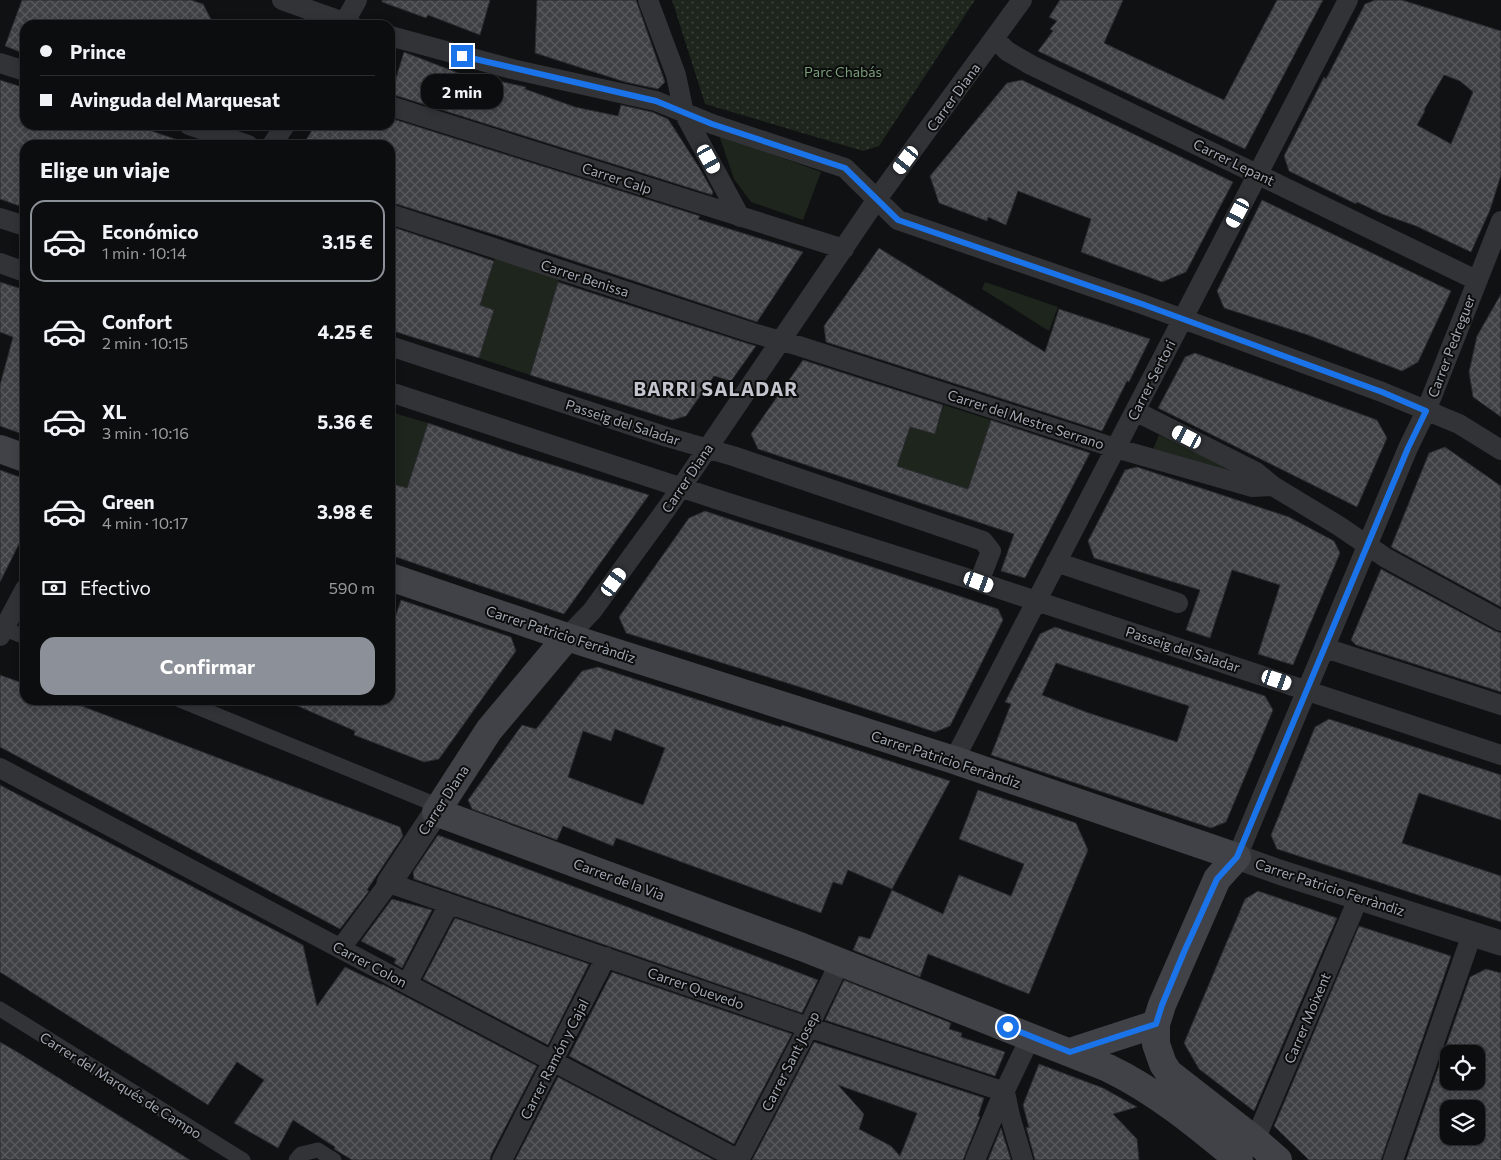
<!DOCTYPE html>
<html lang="es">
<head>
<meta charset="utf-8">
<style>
	:root { --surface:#0c0d0e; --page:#151617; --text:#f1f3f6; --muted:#9a9c9e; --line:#2c2d2e; --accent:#8c9099 }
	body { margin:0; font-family:Commissioner,sans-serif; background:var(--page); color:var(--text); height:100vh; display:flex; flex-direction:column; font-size:19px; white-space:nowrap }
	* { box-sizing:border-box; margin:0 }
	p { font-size:16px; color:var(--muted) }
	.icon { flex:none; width:28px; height:28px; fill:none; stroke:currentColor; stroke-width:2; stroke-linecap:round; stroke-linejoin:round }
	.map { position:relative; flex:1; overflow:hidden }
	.details { position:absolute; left:20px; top:140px; width:375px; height:565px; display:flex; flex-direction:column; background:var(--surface); border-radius:15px; box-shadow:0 2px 8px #0003,0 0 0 1px var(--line) }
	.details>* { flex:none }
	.top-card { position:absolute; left:20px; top:20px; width:375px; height:110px; border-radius:15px; box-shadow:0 2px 8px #0003,0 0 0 1px var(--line); display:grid; align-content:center; height:110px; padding:0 20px; background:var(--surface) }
	.tools { position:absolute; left:1440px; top:1045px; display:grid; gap:10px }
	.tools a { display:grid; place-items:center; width:45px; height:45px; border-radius:10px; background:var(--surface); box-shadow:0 2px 8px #0003,0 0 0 1px var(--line); font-size:25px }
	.end { position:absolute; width:22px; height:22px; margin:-11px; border:6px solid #1a73e8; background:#fff; box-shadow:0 0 0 2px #fff }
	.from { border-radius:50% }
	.bubble { position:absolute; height:35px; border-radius:15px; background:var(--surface); box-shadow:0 2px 8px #0003,0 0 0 1px var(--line); font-size:16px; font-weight:700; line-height:35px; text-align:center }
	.car { position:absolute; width:15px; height:30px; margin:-15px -8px; border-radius:6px; box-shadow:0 0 4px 1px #0007; background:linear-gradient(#fff 24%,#345 0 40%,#fff 0 76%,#345 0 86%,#fff 0) }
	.top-card b { display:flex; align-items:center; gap:18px; height:48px; font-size:19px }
	.top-card b+b { border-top:1px solid var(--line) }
	.top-card i { width:12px; height:12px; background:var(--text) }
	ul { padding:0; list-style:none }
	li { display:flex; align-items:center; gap:15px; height:82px; margin:0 10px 8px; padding:0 10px; border:2px solid transparent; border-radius:15px }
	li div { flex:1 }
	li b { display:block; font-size:19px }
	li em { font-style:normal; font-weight:700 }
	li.current { border-color:var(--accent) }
	li>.icon { width:45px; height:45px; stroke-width:1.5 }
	h2 { padding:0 20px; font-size:22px; line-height:60px }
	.pay { display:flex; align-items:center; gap:12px; height:55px; padding:0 20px; font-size:19px }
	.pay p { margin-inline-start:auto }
	.button { display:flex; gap:10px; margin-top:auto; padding:10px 20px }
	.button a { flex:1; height:58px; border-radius:15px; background:var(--accent); color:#fff; font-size:20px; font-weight:700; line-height:58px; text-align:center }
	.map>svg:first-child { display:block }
</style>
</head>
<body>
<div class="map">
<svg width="1501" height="1160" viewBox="0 0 1501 1160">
	<defs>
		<pattern id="park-dots" width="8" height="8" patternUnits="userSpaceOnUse" patternTransform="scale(1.25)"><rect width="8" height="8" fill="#1d251d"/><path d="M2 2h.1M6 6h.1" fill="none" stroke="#3b423b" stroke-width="1.8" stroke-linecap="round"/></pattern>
		<pattern id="building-cross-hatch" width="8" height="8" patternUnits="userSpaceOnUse" patternTransform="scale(1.25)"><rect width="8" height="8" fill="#3f4145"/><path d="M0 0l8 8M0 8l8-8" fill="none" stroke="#585a5d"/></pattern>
	</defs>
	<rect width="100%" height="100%" fill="#101112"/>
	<path fill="#1d251d" d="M719,135L821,172L803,220L751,202L734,179Z
		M495,258L559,279L530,375L479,358L494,310L480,305Z
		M985,282L1058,307L1049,331L982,289Z
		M944,405L991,420L968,489L897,466L910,427L935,434Z
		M394,413L428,423L407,488L390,483V424Z
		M1159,435L1251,478L1153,449Z"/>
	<path fill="url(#park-dots)" d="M672,0H975L879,146L863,151L705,104Z"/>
	<path fill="url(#building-cross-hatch)" stroke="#2a2b2e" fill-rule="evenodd" d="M22,0H191L203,4L214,25H25V54L5,46Z
		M382,0H490L480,35L428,15L426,18L382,2Z
		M537,0H636L665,82L658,89L625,82L535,53Z
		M1060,0H1123L1104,43L1224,100L1277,0H1323L1245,149L1038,51L1053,31L1050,29L1057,21L1049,17Z
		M1375,0H1402L1501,31V175L1490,210L1471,252L1416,226L1382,214L1357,202L1356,204L1289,171L1284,156L1324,77L1326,79L1365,4ZM1444,75L1460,81L1473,92L1451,144L1417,125L1425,111L1424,110Z
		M404,52L471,78L472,75L526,87L525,89L575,107L618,116L621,105L652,112L668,119L699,167L713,192L712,195L391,94Z
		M0,80L25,88V125H134L184,142V145H25V208L0,199Z
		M1022,80L1233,182L1186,272L1162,282L1081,252L1091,219L1018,191L1006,225L988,217L987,221L939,203L930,176L1007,83Z
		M390,118L700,216L698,219L803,252L757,322L502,237L390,202V145H303L315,125H390Z
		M1262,200L1451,291L1418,362L1402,371L1308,335L1224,308L1217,291Z
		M390,226L494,261L480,305L494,310L479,358L390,330Z
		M879,248L1045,352L1059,309L1150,339L1129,382L1127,381L1102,431L826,342L824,326Z
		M0,282L25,290V435L0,426V385L13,337L0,332Z
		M558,282L749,344L756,346L731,381L714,376L686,416L672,420L530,375Z
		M1501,294V417L1473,397L1469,372L1477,336Z
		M1195,353L1377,420L1387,438L1357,507L1158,408L1185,357Z
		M803,360L943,405L935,434L910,427L897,466L968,489L991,420L1090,453L1025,578L1001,571L1014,534L758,449L751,434Z
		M428,423L521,455L649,495L564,614L390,555V483L407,488Z
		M1445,447L1501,486V607L1391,547L1429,453Z
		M1137,467L1289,517L1334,541L1340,553L1293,665L1258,654L1280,585L1232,570L1210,638L1186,630L1200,590L1094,558L1088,541L1125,470Z
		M0,470L25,479V532L0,582Z
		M705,511L998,609L1003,620L950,726L935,732L803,688L626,633L619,617L689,518Z
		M1381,569L1495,631L1501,633V692L1356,645L1351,640Z
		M401,600L511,637L516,651L439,759L424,762L354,735L355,731L284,700H390V632Z
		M1055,627L1265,696L1273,710L1226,822L1211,828L991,755L1011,704L1005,702L1040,634ZM1056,663L1189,706L1177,742L1086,712L1042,695Z
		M598,667L781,727L782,725L950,781L892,889L848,870L842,885L833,882L821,913L616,838L613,846L563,826L557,840L472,809L468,800L522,725L536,729L582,671ZM615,729L665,748L643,805L568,777L583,731L611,741Z
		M0,675L25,684V700H66L400,827L403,836L367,890L369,891L340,929L0,747Z
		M1329,719L1501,775V820L1419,793L1402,843L1501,876V922L1277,849L1271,835L1315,727Z
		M0,785L303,945L317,1006L345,967L382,985V984L537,1066L491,1155L490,1160H352L334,1149L335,1147L293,1120L278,1148L234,1123L264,1080L237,1062L208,1105L0,972Z
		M978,790L1076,823L1088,850L1029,994L928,954L920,977L853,950L859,936L870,939L892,890L943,914L959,875L1011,896L1024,864L959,839Z
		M438,835L625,906L818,980L802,1013L414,879L413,872Z
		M1258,891L1337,918L1254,1111L1199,1069L1184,1043L1245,899Z
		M392,899L432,910L402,968L394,963L396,959L361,941Z
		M455,918L589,964L548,1045L423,979Z
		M1359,926L1451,956L1381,1160H1309L1274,1126Z
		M1486,969L1501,973V1160H1406L1470,977ZM1449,1054H1476V1081H1449ZM1449,1109H1476V1136H1449Z
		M612,972L792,1034L734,1144L569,1056Z
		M844,980L951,1023L949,1029L962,1033L961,1037L1005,1052L995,1076L825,1020Z
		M0,1042L19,1053L190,1160H0Z
		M814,1042L984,1098L978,1116L980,1117L963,1160H752ZM838,1085L917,1113L900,1156L891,1146L859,1129L864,1114Z
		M1039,1064L1103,1088L1137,1107L1113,1114L1137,1139L1139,1160H1035L1026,1127L1029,1128L1023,1105Z
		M558,1077L714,1160H515Z
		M1001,1128L1011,1160H988Z"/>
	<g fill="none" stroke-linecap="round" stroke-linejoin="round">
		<path stroke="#323337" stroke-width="15" d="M0,627L25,637
			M180,700L439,806
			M0,1009L243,1160
			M296,1160L301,1154L318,1150L334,1160"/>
		<path stroke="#323337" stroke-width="20" d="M282,0L352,25
			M648,0L676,75L684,113L740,217
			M343,25L357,0
			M390,36L512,69L656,101L712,124L845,168L898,220L1142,304L1382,392L1459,424L1501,450
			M995,39L1007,51L1031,65L1476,280
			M0,63L25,71
			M390,106L844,249
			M189,125L248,145
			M272,145L285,125
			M390,214L753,333L799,346L1115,448L1252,487L1273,486
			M0,218L25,226
			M0,263L25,272
			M390,346L667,437L733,456L983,541L991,551L979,582
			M390,392L716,499L979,582L1501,755
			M1135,411L1256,472L1273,486L1339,526L1386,558L1501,621
			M1056,562L1178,603
			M0,636L25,589
			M567,637L592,611L667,508L877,199L1022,0
			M1325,648L1501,705
			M954,760L1348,0
			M0,768L739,1160
			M1237,857L1408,448L1426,411L1501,221
			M341,948L389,883L790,1021L1005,1092
			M407,984L449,904
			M1005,1092L1010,1116L1023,1160
			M1255,1140L1359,897
			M502,1160L606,957
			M739,1160L803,1038L840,962
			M975,1160L998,1105L1031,1036
			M1393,1160L1472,934"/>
		<path stroke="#323337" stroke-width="25" d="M1237,857L1279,872L1501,943
			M389,883L436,812"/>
		<path stroke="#404247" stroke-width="28" d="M0,449L25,458
			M390,577L567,637L954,760L1237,857L1217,879L1162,1005L1156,1024V1044L1163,1064L1169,1073L1255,1140L1278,1160
			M567,637L489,730L436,812L802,947L1108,1068C1156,1091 1198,1126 1239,1160
			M1070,1052L1156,1024"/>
	</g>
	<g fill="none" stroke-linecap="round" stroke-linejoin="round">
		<path stroke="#1a73e8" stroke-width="6" d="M462,56L656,101L712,124L845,168L898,220L1142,304L1382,392L1426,411L1408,448L1237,857L1217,879L1184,952L1162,1005L1156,1024L1070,1052L1008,1027"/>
	</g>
	<g text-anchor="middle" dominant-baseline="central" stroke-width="4" stroke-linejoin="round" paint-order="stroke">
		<g font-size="14" fill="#799e79" stroke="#0c0c0d">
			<text x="843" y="71">Parc Chabás</text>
		</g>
		<g font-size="14" fill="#a2a8b3" stroke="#0c0c0d">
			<text transform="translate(953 97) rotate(-54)">Carrer Diana</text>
			<text transform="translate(1234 162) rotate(26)">Carrer Lepant</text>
			<text transform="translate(617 178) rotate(18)">Carrer Calp</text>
			<text transform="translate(585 278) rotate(18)">Carrer Benissa</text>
			<text transform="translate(1451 346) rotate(-69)">Carrer Pedreguer</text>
			<text transform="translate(1151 380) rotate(-63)">Carrer Sertori</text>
			<text transform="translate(1026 419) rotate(18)">Carrer del Mestre Serrano</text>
			<text transform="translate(623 422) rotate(18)">Passeig del Saladar</text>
			<text transform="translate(687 478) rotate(-56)">Carrer Diana</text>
			<text transform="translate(561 634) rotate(18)">Carrer Patricio Ferràndiz</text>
			<text transform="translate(1183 649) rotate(18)">Passeig del Saladar</text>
			<text transform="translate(946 759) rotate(18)">Carrer Patricio Ferràndiz</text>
			<text transform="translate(443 800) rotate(-57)">Carrer Diana</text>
			<text transform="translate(619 879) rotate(20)">Carrer de la Via</text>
			<text transform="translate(1330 887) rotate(18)">Carrer Patricio Ferràndiz</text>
			<text transform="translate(370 964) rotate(28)">Carrer Colon</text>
			<text transform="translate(696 988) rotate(19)">Carrer Quevedo</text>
			<text transform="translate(1307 1018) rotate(-67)">Carrer Moixent</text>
			<text transform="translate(554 1059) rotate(-63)">Carrer Ramón y Cajal</text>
			<text transform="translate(790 1061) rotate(-63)">Carrer Sant Josep</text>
			<text transform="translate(121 1085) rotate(32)">Carrer del Marqués de Campo</text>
		</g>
		<g font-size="19" font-weight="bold" letter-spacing="1" fill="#c3c6cf" stroke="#0c0c0d">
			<text x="716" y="388">BARRI SALADAR</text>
		</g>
	</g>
</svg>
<div class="tools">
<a><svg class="icon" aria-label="locate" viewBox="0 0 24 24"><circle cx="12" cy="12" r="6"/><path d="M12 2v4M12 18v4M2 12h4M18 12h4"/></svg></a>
<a><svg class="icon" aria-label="layers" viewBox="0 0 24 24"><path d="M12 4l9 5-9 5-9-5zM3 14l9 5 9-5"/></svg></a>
</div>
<i class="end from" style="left:1008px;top:1027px"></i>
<i class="end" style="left:462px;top:56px"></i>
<div class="bubble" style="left:421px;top:74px;width:82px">2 min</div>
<i class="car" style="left:709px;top:159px;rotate:151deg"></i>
<i class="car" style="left:906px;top:160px;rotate:217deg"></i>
<i class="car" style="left:1238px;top:213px;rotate:208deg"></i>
<i class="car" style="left:1187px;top:437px;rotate:297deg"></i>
<i class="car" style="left:614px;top:582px;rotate:36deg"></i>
<i class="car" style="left:979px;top:582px;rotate:110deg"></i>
<i class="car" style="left:1277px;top:680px;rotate:109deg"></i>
<div class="top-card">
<b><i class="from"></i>Prince</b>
<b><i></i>Avinguda del Marquesat</b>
</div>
<section class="details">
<h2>Elige un viaje</h2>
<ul>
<li class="current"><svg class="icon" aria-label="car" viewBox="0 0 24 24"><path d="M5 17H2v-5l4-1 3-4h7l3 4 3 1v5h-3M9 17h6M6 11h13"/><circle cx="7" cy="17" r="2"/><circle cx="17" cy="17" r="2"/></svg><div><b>Económico</b><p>1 min · 10:14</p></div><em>3.15 €</em></li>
<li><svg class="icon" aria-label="car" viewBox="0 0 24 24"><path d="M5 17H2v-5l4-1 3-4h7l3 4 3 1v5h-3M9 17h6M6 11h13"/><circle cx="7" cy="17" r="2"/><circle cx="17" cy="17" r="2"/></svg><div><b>Confort</b><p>2 min · 10:15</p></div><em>4.25 €</em></li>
<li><svg class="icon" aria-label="car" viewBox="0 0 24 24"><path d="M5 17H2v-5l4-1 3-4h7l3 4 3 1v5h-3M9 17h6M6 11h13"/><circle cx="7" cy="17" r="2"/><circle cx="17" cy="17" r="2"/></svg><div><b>XL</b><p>3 min · 10:16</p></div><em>5.36 €</em></li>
<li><svg class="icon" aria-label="car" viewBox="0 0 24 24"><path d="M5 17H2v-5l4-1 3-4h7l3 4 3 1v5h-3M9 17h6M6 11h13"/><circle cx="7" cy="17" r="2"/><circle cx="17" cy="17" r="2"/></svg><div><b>Green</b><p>4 min · 10:17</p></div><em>3.98 €</em></li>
</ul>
<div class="pay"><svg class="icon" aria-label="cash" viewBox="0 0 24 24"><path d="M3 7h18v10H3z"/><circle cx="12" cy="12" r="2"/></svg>Efectivo<p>590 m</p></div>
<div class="button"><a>Confirmar</a></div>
</section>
</div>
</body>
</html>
